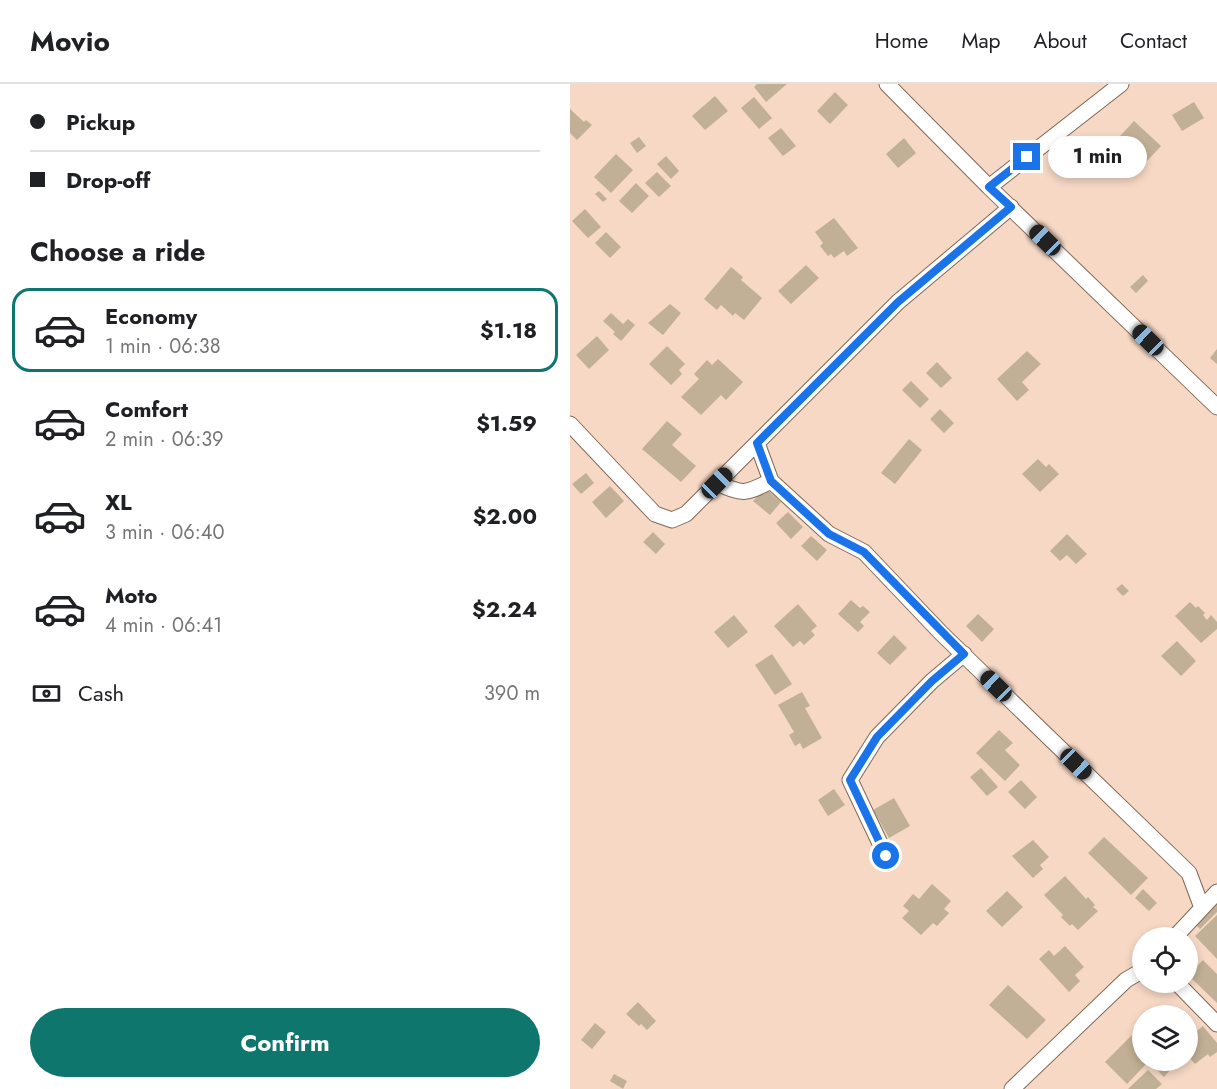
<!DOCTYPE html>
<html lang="en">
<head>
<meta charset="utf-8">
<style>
	:root { --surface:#fff; --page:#f2f2f2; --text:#202124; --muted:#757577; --line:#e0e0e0; --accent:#0f766e }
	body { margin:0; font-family:Jost,sans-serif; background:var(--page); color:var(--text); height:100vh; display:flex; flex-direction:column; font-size:22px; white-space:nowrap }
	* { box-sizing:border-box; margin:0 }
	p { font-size:20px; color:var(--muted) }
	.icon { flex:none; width:33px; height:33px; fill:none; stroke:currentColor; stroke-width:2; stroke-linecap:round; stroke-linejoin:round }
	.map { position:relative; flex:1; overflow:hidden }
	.details { display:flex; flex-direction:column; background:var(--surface); width:570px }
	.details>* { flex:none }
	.guide { display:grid; align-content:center; height:132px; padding:0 30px; background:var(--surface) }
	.buttons { position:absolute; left:562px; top:843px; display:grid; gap:12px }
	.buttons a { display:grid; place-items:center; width:66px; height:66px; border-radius:50%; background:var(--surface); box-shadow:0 3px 9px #0003; font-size:30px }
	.end { position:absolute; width:27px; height:27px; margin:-14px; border:8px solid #1a73e8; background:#fff; box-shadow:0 0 0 3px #fff }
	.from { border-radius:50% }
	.bubble { position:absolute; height:42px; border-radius:21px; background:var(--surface); box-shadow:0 3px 9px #0003; font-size:20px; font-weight:700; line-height:42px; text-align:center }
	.car { position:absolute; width:18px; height:36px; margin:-18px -9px; border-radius:8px; box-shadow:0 0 4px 2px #0007; background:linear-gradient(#222 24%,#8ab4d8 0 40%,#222 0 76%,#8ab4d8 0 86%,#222 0) }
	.guide b { display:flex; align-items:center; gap:21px; height:57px; font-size:22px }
	.guide b+b { border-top:2px solid var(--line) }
	.guide i { width:15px; height:15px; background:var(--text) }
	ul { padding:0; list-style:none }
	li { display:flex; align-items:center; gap:18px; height:84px; margin:0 12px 9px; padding:0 18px; border:3px solid transparent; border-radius:18px }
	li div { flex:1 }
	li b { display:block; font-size:22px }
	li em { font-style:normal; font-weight:700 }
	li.selected { border-color:var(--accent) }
	li>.icon { width:54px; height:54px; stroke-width:1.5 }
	h2 { padding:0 30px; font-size:27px; line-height:72px }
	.pay { display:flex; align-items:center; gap:15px; height:66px; padding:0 30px; font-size:22px }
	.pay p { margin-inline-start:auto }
	.action { display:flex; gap:12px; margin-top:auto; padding:12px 30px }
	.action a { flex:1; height:69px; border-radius:36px; background:var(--accent); color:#fff; font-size:24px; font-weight:700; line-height:69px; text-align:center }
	header { display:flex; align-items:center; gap:36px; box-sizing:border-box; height:84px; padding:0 30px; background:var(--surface); border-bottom:2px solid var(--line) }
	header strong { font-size:28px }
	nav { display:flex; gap:33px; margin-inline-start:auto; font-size:21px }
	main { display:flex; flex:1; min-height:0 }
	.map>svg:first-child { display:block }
</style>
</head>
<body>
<header>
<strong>Movio</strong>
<nav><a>Home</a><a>Map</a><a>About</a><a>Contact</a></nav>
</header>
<main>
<section class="details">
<div class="guide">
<b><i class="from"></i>Pickup</b>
<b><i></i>Drop-off</b>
</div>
<h2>Choose a ride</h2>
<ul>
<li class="selected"><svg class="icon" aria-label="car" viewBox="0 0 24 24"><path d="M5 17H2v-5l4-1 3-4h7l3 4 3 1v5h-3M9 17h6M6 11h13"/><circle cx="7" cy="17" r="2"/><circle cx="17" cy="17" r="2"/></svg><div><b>Economy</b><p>1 min · 06:38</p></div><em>$1.18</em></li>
<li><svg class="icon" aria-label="car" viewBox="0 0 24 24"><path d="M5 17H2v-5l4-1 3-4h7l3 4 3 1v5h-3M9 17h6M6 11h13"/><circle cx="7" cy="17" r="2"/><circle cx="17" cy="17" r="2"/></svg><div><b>Comfort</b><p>2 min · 06:39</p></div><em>$1.59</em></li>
<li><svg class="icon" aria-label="car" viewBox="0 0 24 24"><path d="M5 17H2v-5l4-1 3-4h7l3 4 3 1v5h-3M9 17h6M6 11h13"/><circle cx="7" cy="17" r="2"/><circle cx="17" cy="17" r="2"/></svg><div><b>XL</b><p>3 min · 06:40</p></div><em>$2.00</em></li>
<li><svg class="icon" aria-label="car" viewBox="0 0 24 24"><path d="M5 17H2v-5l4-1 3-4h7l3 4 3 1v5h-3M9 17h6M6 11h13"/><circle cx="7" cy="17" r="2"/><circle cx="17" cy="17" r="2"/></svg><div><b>Moto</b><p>4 min · 06:41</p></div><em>$2.24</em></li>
</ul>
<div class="pay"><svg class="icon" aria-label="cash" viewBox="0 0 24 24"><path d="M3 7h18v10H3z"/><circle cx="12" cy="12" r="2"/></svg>Cash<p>390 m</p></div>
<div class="action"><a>Confirm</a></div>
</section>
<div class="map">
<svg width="647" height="1005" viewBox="0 0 647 1005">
	<rect width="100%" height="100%" fill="#f6d8c5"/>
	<path fill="#c1b095" d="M187,0H217L196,18L184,3Z
		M265,8L278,21L260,40L247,27Z
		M145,12L158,27L135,46L122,32Z
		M184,13L202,34L189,45L171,24Z
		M624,18L634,34L612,47L602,31Z
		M0,25L14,38L16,36L22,41L7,56L0,49Z
		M564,37L591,62L561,94L546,81L563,64L550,52Z
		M211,44L226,62L213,72L198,54Z
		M69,53L76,62L67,69L60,59Z
		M334,54L346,69L328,84L316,70Z
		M46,70L63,86L41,109L24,93Z
		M96,72L109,87L101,95L87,80Z
		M87,88L101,102L89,113L75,99Z
		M66,99L79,112L62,129L49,117Z
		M29,107L37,115L33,118L25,110Z
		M15,125L31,143L18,154L2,137Z
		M264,134L288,164L277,172L274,167L264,174L261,170L258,172L250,162L253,159L245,148Z
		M36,148L51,163L40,174L25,159Z
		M236,181L249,194L221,220L208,207Z
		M161,183L173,193L171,196L192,214L174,236L165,229L163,232L151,221L147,226L134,215Z
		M573,191L578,197L566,209L560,203Z
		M100,220L111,229L93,251L78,239Z
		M41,229L53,240L58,235L65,241L51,257L43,250L45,248L33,237Z
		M27,252L39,266L19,285L6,271Z
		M97,262L115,280L109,286L112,290L101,301L79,280Z
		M647,265V280L640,274Z
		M457,267L471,280L452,298L459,306L447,317L427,295Z
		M148,275L173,298L156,316L151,311L131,331L111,313L129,295L124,290L137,276L142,281Z
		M367,278L382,294L371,304L356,289Z
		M341,297L359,315L350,324L332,306Z
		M370,325L384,339L374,349L360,335Z
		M97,337L112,350L102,361L126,382L111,398L72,365Z
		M339,355L352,366L325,400L311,389Z
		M468,375L476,383L479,380L489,390L470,408L452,390Z
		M16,389L24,399L11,410L2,400Z
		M40,402L54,417L36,434L22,418Z
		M195,404L211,418L200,431L183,417Z
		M218,428L233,443L221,455L206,439Z
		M83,448L95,460L86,470L73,458Z
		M497,450L517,470L506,480L497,471L490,477L480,467Z
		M241,452L257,466L247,477L231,462Z
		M552,500L559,507L553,512L546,505Z
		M281,516L290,524L293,522L300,528L290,538L294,542L288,548L268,530Z
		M620,518L626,524L628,522L635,529L633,531L637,536L641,531L647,538V545L631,559L605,532Z
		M228,520L247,542L241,547L245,551L234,561L230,557L223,563L204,542Z
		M408,530L424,545L412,558L396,542Z
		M164,531L178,548L158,564L144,548Z
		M324,551L337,564L320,581L307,569Z
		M607,557L626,577L611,592L591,572Z
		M202,570L222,600L205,611L185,581Z
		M232,608L240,622L235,624L252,654L233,665L230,659L225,662L219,651L224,648L208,621Z
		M429,646L443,659L435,666L450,681L435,697L406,669Z
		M411,684L428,703L417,712L400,693Z
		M451,696L467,713L455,725L438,708Z
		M264,705L275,721L258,732L248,716Z
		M324,714L340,742L319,754L303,726Z
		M534,753L578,794L561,811L518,769Z
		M463,756L479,773L470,781L473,785L463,794L442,772Z
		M495,792L516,815L518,813L525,821L523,823L528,827L508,846L502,840L500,842L491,833L493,831L474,811Z
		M362,800L381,817L374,825L379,829L367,842L363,839L351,851L332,834L339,827L333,822L343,810L349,815Z
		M573,805L587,819L579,827L565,814Z
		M437,807L453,823L432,843L416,827Z
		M643,816L647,821V828L630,845L622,837Z
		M647,831V875L625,852Z
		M495,862L514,883L505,891L510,897L499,908L469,875L479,866L484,872Z
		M620,871L627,880L618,887V873Z
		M633,876L647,890V919L618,891Z
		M438,901L476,936L457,955L419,921Z
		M68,918L86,937L77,946L71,940L69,942L56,930Z
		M25,939L36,948L22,965L11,956Z
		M633,942L647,959V968L640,973L638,970L625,980L618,972V954Z
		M569,944L573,947V976H580L557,1000L535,978Z
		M595,976H609L594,993L587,986Z
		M578,986L592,1000L586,1005H558Z
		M44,990L57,997L53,1005L40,997Z"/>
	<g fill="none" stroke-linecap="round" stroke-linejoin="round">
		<g stroke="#826857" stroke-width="17">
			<path id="street" d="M317,0L419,103
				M551,0L419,103L647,323
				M0,340L85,430L102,436L116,430L328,218L441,123
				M187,359L201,397L259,450L294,468L371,549L619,789L632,824
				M147,399C174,411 175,410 201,397
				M316,772L280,696L307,653L362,597L394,570
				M604,854L647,808
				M606,898L647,940
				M442,1005L556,896L573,886"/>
		</g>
		<use href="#street" stroke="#fff" stroke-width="15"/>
	</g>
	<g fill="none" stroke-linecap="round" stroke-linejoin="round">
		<path stroke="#1a73e8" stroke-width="8" d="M316,772L280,696L307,653L362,597L394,570L294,468L259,450L201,397L187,359L328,218L441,123L419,103L457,73"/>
	</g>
</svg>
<div class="buttons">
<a><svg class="icon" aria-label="locate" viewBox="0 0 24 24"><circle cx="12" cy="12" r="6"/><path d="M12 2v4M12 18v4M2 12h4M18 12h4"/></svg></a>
<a><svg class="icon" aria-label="layers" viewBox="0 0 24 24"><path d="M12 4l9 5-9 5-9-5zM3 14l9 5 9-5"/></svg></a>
</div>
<i class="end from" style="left:316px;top:772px"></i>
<i class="end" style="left:457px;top:73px"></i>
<div class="bubble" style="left:478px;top:52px;width:99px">1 min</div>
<i class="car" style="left:475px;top:156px;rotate:314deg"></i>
<i class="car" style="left:578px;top:256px;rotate:314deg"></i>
<i class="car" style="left:147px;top:399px;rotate:45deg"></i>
<i class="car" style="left:426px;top:602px;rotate:314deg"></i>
<i class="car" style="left:506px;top:680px;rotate:134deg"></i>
</div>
</main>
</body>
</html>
